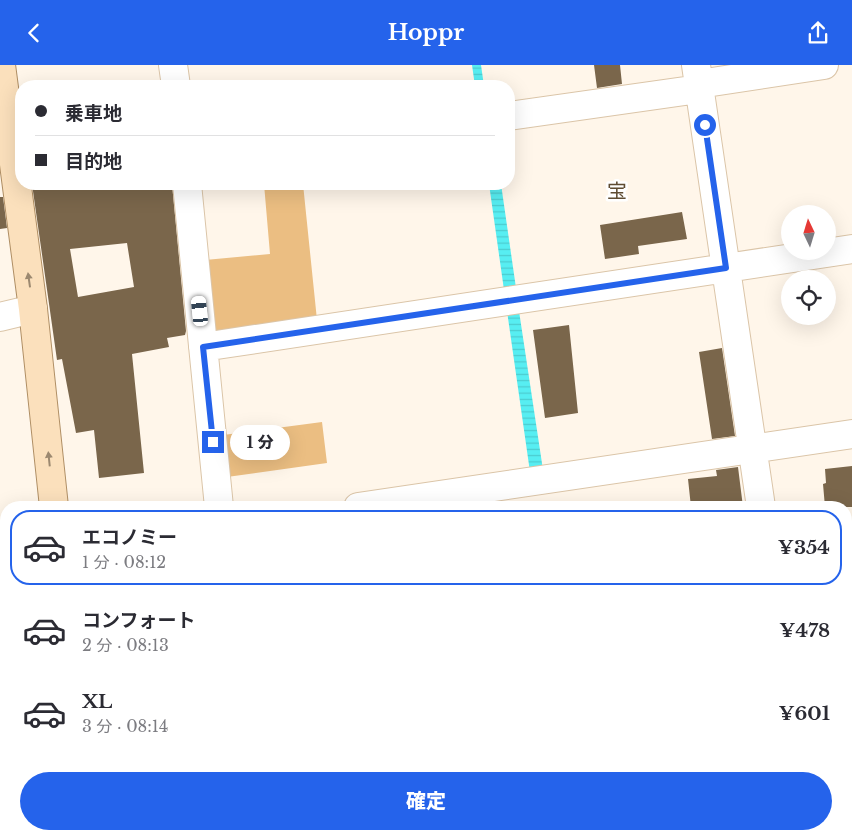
<!DOCTYPE html>
<html lang="ja">
<head>
<meta charset="utf-8">
<style>
	:root { --surface:#fff; --page:#f2f2f3; --text:#2b2b33; --muted:#7c7c81; --line:#e1e1e2; --accent:#2563eb }
	body { margin:0; font-family:"Libre Baskerville","Noto Sans JP",serif; background:var(--page); color:var(--text); height:100vh; display:flex; flex-direction:column; font-size:19px; white-space:nowrap }
	* { box-sizing:border-box; margin:0 }
	p { font-size:16px; color:var(--muted) }
	.icon { flex:none; width:28px; height:28px; fill:none; stroke:currentColor; stroke-width:2; stroke-linecap:round; stroke-linejoin:round }
	.map { position:relative; flex:1; overflow:hidden }
	.drawer { position:absolute; left:0px; top:436px; width:852px; height:339px; display:flex; flex-direction:column; background:var(--surface); border-radius:20px 20px 0 0; box-shadow:0 5px 20px #0002 }
	.drawer>* { flex:none }
	.banner { position:absolute; left:15px; top:15px; width:500px; height:110px; border-radius:20px; box-shadow:0 5px 20px #0002; display:grid; align-content:center; height:110px; padding:0 20px; background:var(--surface) }
	.needle { width:32px; rotate:356deg }
	.controls { position:absolute; left:781px; top:140px; display:grid; gap:10px }
	.controls a { display:grid; place-items:center; width:55px; height:55px; border-radius:50%; background:var(--surface); box-shadow:0 5px 20px #0002; font-size:25px }
	.end { position:absolute; width:22px; height:22px; margin:-11px; border:6px solid #2563eb; background:#fff; box-shadow:0 0 0 2px #fff }
	.from { border-radius:50% }
	.bubble { position:absolute; height:35px; border-radius:18px; background:var(--surface); box-shadow:0 5px 20px #0002; font-size:16px; font-weight:800; line-height:35px; text-align:center }
	.car { position:absolute; width:15px; height:30px; margin:-15px -8px; border-radius:6px; box-shadow:0 0 4px 1px #0007; background:linear-gradient(#fff 24%,#345 0 40%,#fff 0 76%,#345 0 86%,#fff 0) }
	.banner b { display:flex; align-items:center; gap:18px; height:48px; font-size:19px }
	.banner b+b { border-top:1px solid var(--line) }
	.banner i { width:12px; height:12px; background:var(--text) }
	ul { padding:9px 0 0; list-style:none }
	li { display:flex; align-items:center; gap:15px; height:75px; margin:0 10px 8px; padding:0 10px; border:2px solid transparent; border-radius:20px }
	li div { flex:1 }
	li b { display:block; font-size:19px }
	li em { font-style:normal; font-weight:800 }
	li.current { border-color:var(--accent) }
	li>.icon { width:45px; height:45px; stroke-width:1.5 }
	.action { display:flex; gap:10px; margin-top:auto; padding:10px 20px }
	.action a { flex:1; height:58px; border-radius:30px; background:var(--accent); color:#fff; font-size:20px; font-weight:800; line-height:58px; text-align:center }
	header { display:flex; justify-content:space-between; align-items:center; height:65px; padding:0 20px; background:var(--accent); color:#fff; font-size:22px; font-weight:800 }
	.map>svg:first-child { display:block }
</style>
</head>
<body>
<header><svg class="icon" aria-label="back" viewBox="0 0 24 24"><path d="M15 5l-7 7 7 7"/></svg>Hoppr<svg class="icon" aria-label="share" viewBox="0 0 24 24"><path d="M12 15V3M7 8l5-5 5 5M5 13v7h14v-7"/></svg></header>
<div class="map">
<svg width="852" height="774" viewBox="0 0 852 774">
	<defs>
		<pattern id="water-rules" width="6" height="5" patternUnits="userSpaceOnUse" patternTransform="scale(1.25)"><rect width="6" height="5" fill="#57eef2"/><path d="M0 2.5h6" fill="none" stroke="#4ccccf"/></pattern>
	</defs>
	<rect width="100%" height="100%" fill="#fff6ea"/>
	<path fill="#ebbe82" d="M264,119H303L317,255L211,272L205,195L270,189Z
		M322,357L327,398L227,412L223,370Z"/>
	<path fill="url(#water-rules)" d="M472,0H481L484,21H475Z
		M489,119H501L516,223L504,225Z
		M507,246H519L543,405L530,407Z"/>
	<g fill="none" stroke-linecap="round" stroke-linejoin="round">
		<path stroke="#57eef2" stroke-width="9" d="M0,717L6,716"/>
	</g>
	<path fill="#7a664b" fill-rule="evenodd" d="M594,0H620L622,19L597,23Z
		M32,119H172L186,266L185,270L167,273L169,282L132,289L144,408L99,413L94,365L76,368L62,294L57,295ZM127,178L134,222L78,232L70,184Z
		M0,132H3L7,163L0,164Z
		M682,147L687,174L638,181L639,189L605,194L600,160Z
		M569,260L578,348L545,353L533,265Z
		M722,283L735,371L712,374L699,287Z
		M852,401V442H825L823,419L826,418L825,404Z
		M738,402L743,442H691L688,414L717,411L716,405Z"/>
	<g fill="none" stroke-linecap="round" stroke-linejoin="round">
		<g stroke="#dbc5a8" stroke-width="30">
			<path id="minor" d="M173,0L176,21
				M696,0L761,442
				M699,19L824,0
				M509,51L699,24
				M187,119L219,442
				M0,252L33,244
				M203,282L852,184
				M358,442L852,369
				M0,495L6,494
				M846,589L852,588
				M809,769V774"/>
		</g>
		<g stroke="#af8e64" stroke-width="30">
			<path id="major" d="M1,0L33,244L54,442
				M115,769L117,774"/>
		</g>
		<use href="#minor" stroke="#fff" stroke-width="28"/>
		<use href="#major" stroke="#fbe0bc" stroke-width="28"/>
	</g>
	<defs><path id="oneway-solid" d="M-6-.8H1V-3.2L6.5 0L1 3.2V.8H-6Z" transform="scale(1.25)"/></defs>
	<g fill="#9c8970">
		<use href="#oneway-solid" transform="translate(29 215) rotate(-98)"/>
		<use href="#oneway-solid" transform="translate(49 394) rotate(-96)"/>
	</g>
	<g fill="none" stroke-linecap="round" stroke-linejoin="round">
		<path stroke="#2563eb" stroke-width="6" d="M213,377L203,282L726,203L705,60"/>
	</g>
	<g text-anchor="middle" dominant-baseline="central" stroke-width="5" stroke-linejoin="round" paint-order="stroke">
		<g font-size="20" fill="#5f4c32" stroke="#fff">
			<text x="617" y="126">宝</text>
		</g>
	</g>
</svg>
<div class="controls">
<a><svg class="needle" viewBox="-14 -14 28 28"><path d="M0-13l5 13h-10z" fill="#e53935"/><path d="M0 13l5-13h-10z" fill="#7c7c81"/></svg></a>
<a><svg class="icon" aria-label="locate" viewBox="0 0 24 24"><circle cx="12" cy="12" r="6"/><path d="M12 2v4M12 18v4M2 12h4M18 12h4"/></svg></a>
</div>
<i class="end from" style="left:705px;top:60px"></i>
<i class="end" style="left:213px;top:377px"></i>
<div class="bubble" style="left:230px;top:360px;width:60px">1 分</div>
<i class="car" style="left:200px;top:246px;rotate:354deg"></i>
<div class="banner">
<b><i class="from"></i>乗車地</b>
<b><i></i>目的地</b>
</div>
<section class="drawer">
<ul>
<li class="current"><svg class="icon" aria-label="car" viewBox="0 0 24 24"><path d="M5 17H2v-5l4-1 3-4h7l3 4 3 1v5h-3M9 17h6M6 11h13"/><circle cx="7" cy="17" r="2"/><circle cx="17" cy="17" r="2"/></svg><div><b>エコノミー</b><p>1 分 · 08:12</p></div><em>¥354</em></li>
<li><svg class="icon" aria-label="car" viewBox="0 0 24 24"><path d="M5 17H2v-5l4-1 3-4h7l3 4 3 1v5h-3M9 17h6M6 11h13"/><circle cx="7" cy="17" r="2"/><circle cx="17" cy="17" r="2"/></svg><div><b>コンフォート</b><p>2 分 · 08:13</p></div><em>¥478</em></li>
<li><svg class="icon" aria-label="car" viewBox="0 0 24 24"><path d="M5 17H2v-5l4-1 3-4h7l3 4 3 1v5h-3M9 17h6M6 11h13"/><circle cx="7" cy="17" r="2"/><circle cx="17" cy="17" r="2"/></svg><div><b>XL</b><p>3 分 · 08:14</p></div><em>¥601</em></li>
</ul>
<div class="action"><a>確定</a></div>
</section>
</div>
</body>
</html>
